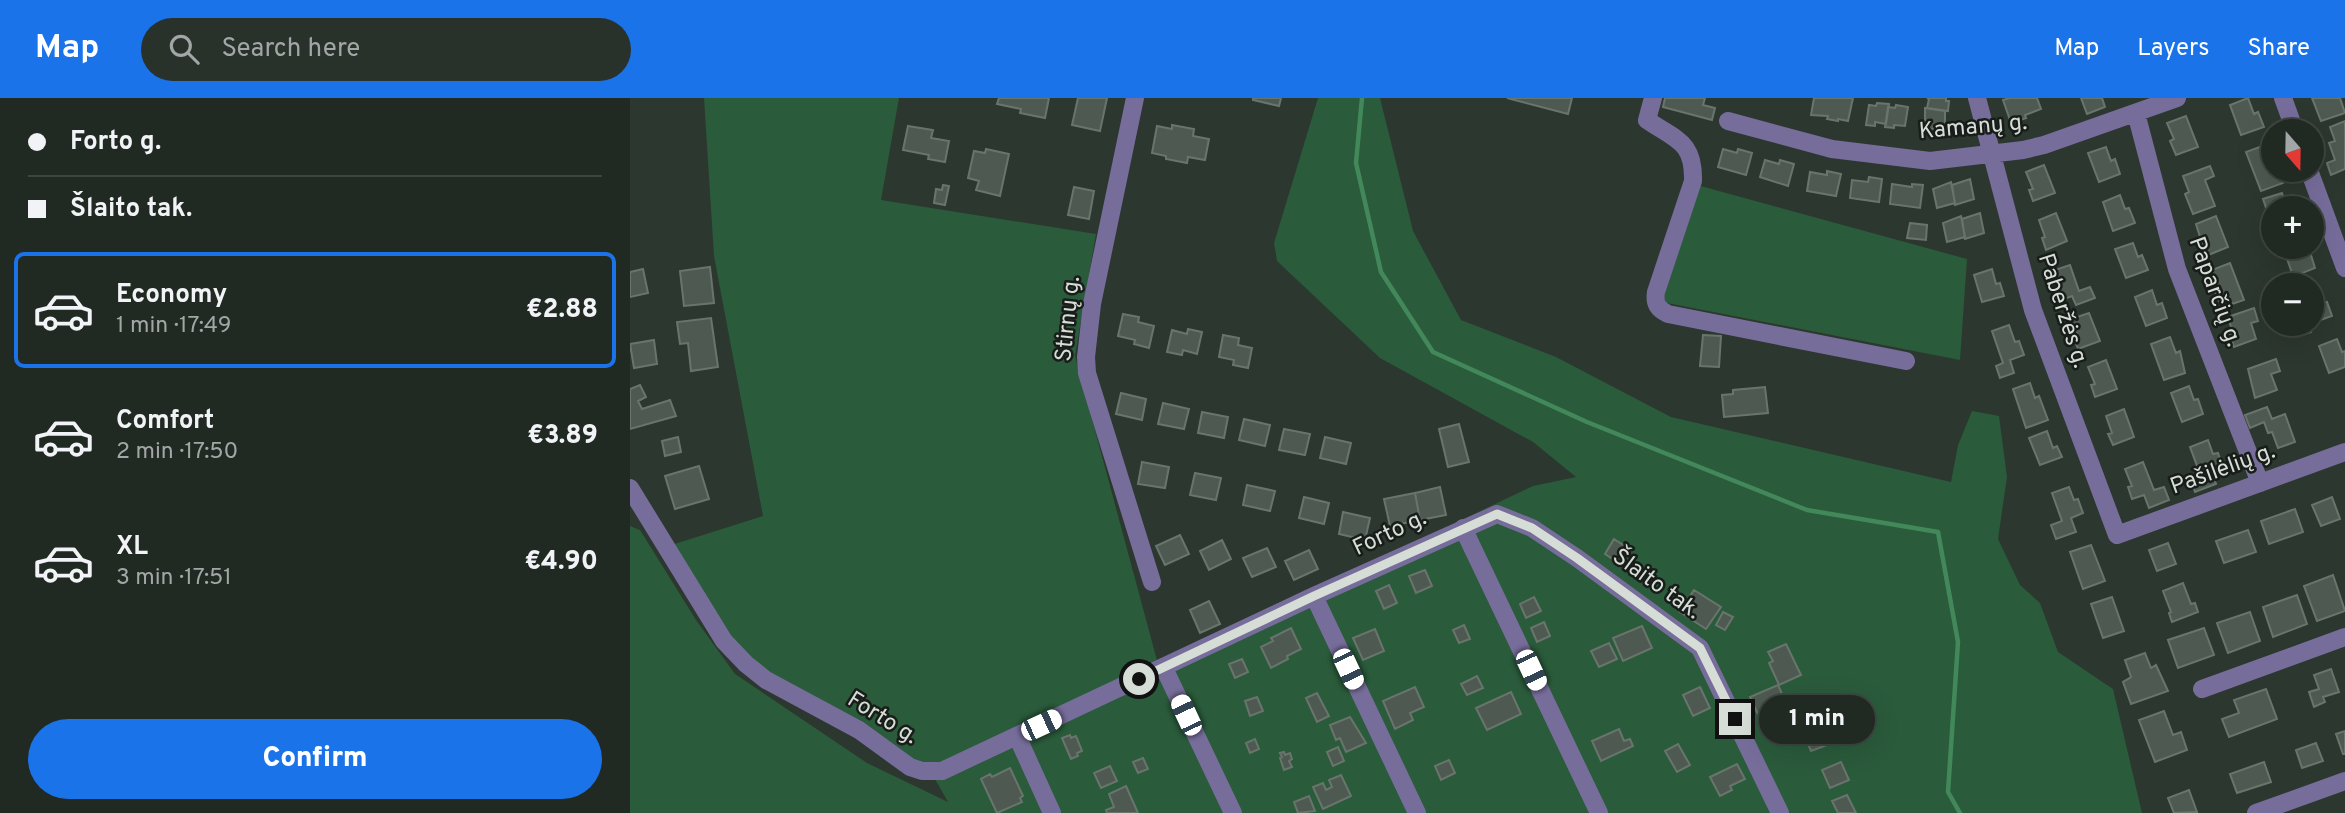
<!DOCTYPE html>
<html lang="en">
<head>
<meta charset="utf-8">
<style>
	:root { --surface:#212923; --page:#29312b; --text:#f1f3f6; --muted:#a2a6a6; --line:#3e4541; --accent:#1a73e8 }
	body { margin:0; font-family:Overpass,sans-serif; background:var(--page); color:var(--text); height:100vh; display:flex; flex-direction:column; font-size:26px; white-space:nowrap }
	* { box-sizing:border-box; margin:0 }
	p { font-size:23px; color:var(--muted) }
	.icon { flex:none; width:38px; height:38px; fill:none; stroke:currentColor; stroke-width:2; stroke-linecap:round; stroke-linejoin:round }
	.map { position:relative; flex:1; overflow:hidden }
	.panel { display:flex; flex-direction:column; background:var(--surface); width:630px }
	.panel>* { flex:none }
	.banner { display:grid; align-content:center; height:154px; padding:0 28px; background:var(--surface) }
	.needle { width:46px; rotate:160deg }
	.fabs { position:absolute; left:1631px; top:21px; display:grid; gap:14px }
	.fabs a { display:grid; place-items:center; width:63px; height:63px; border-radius:50%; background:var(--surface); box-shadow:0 7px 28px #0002,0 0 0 2px var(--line); font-size:35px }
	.end { position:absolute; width:32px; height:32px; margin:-16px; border:9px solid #d6ddd7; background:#111; box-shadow:0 0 0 4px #111 }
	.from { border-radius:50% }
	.bubble { position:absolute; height:49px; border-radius:24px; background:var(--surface); box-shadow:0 7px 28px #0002,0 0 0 2px var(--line); font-size:23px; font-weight:800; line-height:49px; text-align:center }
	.car { position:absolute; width:21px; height:42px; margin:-21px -10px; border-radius:9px; box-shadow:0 0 5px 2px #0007; background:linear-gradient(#fff 24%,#345 0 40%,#fff 0 76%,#345 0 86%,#fff 0) }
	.banner b { display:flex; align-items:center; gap:24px; height:66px; font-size:26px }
	.banner b+b { border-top:2px solid var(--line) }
	.banner i { width:18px; height:18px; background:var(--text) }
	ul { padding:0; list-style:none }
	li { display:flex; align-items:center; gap:21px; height:116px; margin:0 14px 10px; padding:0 14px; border:4px solid transparent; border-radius:10px }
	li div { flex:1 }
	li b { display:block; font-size:26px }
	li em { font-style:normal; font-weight:800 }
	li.current { border-color:var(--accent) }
	li>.icon { width:63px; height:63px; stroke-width:1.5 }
	.action { display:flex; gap:14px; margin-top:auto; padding:14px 28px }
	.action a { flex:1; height:80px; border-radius:42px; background:var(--accent); color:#fff; font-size:28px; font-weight:800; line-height:80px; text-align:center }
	header { display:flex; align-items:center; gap:42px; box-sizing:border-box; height:98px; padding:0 35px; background:var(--accent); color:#fff }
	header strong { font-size:33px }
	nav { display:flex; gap:38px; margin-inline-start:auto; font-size:24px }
	.search { width:490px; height:63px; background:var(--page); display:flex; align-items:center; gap:18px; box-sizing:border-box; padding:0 24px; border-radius:38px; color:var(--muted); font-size:26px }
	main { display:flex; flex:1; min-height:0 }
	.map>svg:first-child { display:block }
</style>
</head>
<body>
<header>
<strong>Map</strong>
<div class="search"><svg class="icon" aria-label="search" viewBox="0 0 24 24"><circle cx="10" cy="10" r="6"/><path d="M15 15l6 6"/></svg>Search here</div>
<nav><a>Map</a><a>Layers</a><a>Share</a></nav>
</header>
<main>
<section class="panel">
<div class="banner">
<b><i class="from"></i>Forto g.</b>
<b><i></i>Šlaito tak.</b>
</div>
<ul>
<li class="current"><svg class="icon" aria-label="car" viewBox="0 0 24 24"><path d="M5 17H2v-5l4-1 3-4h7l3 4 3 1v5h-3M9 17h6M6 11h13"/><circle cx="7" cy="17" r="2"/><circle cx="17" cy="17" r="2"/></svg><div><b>Economy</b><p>1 min · 17:49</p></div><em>€2.88</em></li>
<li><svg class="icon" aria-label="car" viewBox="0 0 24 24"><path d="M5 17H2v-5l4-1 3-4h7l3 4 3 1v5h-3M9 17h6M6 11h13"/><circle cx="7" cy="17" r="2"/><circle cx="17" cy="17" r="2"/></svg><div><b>Comfort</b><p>2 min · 17:50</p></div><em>€3.89</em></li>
<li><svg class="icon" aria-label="car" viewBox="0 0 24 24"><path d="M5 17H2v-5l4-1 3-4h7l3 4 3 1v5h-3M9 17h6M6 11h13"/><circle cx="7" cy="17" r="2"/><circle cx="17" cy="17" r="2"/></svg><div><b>XL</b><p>3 min · 17:51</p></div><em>€4.90</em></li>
</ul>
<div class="action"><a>Confirm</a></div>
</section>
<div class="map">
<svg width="1715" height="715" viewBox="0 0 1715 715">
	<rect width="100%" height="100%" fill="#2c372f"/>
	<path fill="#2a5b3b" d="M74,0H269L251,102L466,136L445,258L528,566L903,388L946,379L903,344L750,260L647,163L644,145L688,0H750L783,133L831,222L926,259L1041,319L1321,384L1328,347L1342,313L1369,318L1377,379L1368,441L1390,487L1410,505L1428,554L1483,591L1512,715H0V428L10,432L66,522L105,576L237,665L318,704L301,674L116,566L35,449L133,418L84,158Z
		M1067,87L1337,161L1330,262L1032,204Z"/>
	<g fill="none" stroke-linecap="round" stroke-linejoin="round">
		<path stroke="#43885b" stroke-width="4.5" d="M732,0L726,65L751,174L803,254L957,324L1177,412L1308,434L1328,544L1318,694L1330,715"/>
	</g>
	<path fill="#4e5a51" stroke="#69756c" stroke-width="2" d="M369,0H419L415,20L390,15L391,11L367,6Z
		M448,0H477L470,33L442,27Z
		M623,0H651L649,8L623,2Z
		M877,0H942L938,16Z
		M1035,0H1075L1073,7L1085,10L1082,22L1033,9Z
		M1184,0H1223L1218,23L1208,21V23L1197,21L1198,18L1181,17Z
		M1297,0H1316V3H1319L1318,13L1297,10L1299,1Z
		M1380,0H1407L1411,11L1395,17L1396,20L1381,25L1373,2Z
		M1451,0H1472L1475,9L1457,16Z
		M1618,0L1624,16L1628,14L1634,29L1611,37L1600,7Z
		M1682,0H1710L1715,15L1691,23Z
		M1247,5L1259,6L1256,26L1245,24V28L1236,27L1239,7L1246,8Z
		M1266,7L1278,9L1275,28L1264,27V30L1255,29L1258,9L1265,10Z
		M1295,10L1315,13V32L1295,30Z
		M1556,18L1568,49L1546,57L1540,43L1544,41L1537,25Z
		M1715,23V71L1701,77L1697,65L1705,62L1699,45L1705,43L1700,29Z
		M542,27L564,31L563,38L579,41L575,62L558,59L557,65L536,61V58L522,55L527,28L542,31Z
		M278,28L303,32L301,40L319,43L315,64L298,61L299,57L273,52Z
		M1635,47L1640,62L1643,61V72H1648L1653,85L1631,93L1616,54Z
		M1476,49L1481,63L1485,61L1490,76L1469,84L1458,55Z
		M356,51L379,56L370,98L346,92L349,83L338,80L344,53L355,55Z
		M1093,51L1107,55L1108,51L1122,55L1116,77L1088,69Z
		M1135,62L1149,66L1150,62L1164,66L1158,88L1130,79Z
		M1414,67L1425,95L1403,103L1399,92L1403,91L1396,74Z
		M1580,68L1584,78L1575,82L1585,108L1563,116L1555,96L1559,94L1553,78Z
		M1197,73L1211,76L1206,98L1177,93L1180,74L1197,77Z
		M1239,79L1252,81L1249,104L1220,100L1222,82L1238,84Z
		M1340,81L1344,101L1325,107L1322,87Z
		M1321,84L1325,105L1307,110L1303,91Z
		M1262,86L1282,89V86L1293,87L1290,110L1260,106Z
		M313,87L319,88L315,107L304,105L306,91L312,92Z
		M444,89L464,93L459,121L438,117Z
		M1652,95L1657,110L1662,108L1663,110H1643V130L1633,101Z
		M1490,97L1495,111L1499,110L1505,125L1483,133L1473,104Z
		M1350,115L1354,135L1335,141L1332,121Z
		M1426,115L1437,143L1416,152L1412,140L1415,139L1409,122Z
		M1331,118L1335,139L1317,144L1313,125Z
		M1586,118L1598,149L1576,158L1566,126Z
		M1280,125L1297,127L1296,142L1277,140Z
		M1503,145L1508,159L1512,157L1518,172L1496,180L1485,151Z
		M1653,149H1671L1674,157L1680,154L1685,170L1672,175L1675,181L1665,184Z
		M1600,165L1614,202L1602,206L1599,200L1589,204L1584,191L1589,189L1582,172Z
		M1440,167L1449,193L1460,189L1465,200L1446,207L1442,198L1429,203L1425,191L1428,189L1422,173Z
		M80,169L84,205L54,208L50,173Z
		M13,171L18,195L0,199V174Z
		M1362,171L1366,186L1370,185L1374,198L1352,204L1344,177Z
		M1522,192L1527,207L1532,205L1537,220L1516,228L1505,199Z
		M1687,192L1692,205L1697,204L1702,218L1682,225V194Z
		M1624,210L1628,223L1621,225L1626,241L1604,249L1600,237L1603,236L1598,219Z
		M1459,215L1470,243L1448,251L1444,240L1448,238L1441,221Z
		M493,216L509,219L508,224L524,228L519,250L504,246L505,242L488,238Z
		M81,220L88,269L61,273L58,245L50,246L47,224Z
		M1678,226L1681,234L1668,238L1665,229Z
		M1379,227L1385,244L1389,243L1394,257L1380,262L1384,275L1370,280L1366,268L1373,265L1362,233Z
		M558,231L572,234L567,256L553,252L552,257L537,254L542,232L557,236Z
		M593,237L609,240L608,247L622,250L618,270L603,267L604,262L589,259Z
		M1073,237L1091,238L1089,269L1070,268Z
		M1540,239L1546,255L1550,253L1555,275L1534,282L1521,246Z
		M1707,241L1712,254L1715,253V269L1699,275L1689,248Z
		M24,242L27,266L4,270L0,246Z
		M1646,261L1650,273L1641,276L1647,292L1625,300L1618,271Z
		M1476,262L1487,291L1465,299L1461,287L1465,286L1458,269Z
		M1400,285L1405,300L1409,298L1418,322L1396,330L1383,291Z
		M10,287L16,299L8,303L12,311L40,302L46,318L0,331V291Z
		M1559,288L1564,302L1568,301L1573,316L1552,324L1541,295Z
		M1135,289L1138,315L1094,319L1092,297L1103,296V292Z
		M491,295L516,301L512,322L486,316Z
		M533,305L559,311L554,331L528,326Z
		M1637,309L1642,321L1655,316L1665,344L1648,350L1642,334L1638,335L1634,324L1620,330L1615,317Z
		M1494,311L1504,339L1483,347L1478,336L1482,335L1476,318Z
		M572,314L598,319L594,340L568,335Z
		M614,321L640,327L635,348L609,342Z
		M829,326L839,364L818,369L809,331Z
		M654,331L680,336L675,357L649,352Z
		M1417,333L1423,350L1427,348L1432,359L1410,367L1399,340Z
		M48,339L51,354L35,358L32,343Z
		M695,339L721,345L716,366L690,360Z
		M1578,342L1583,356L1588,355L1592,368L1581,372L1586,386L1565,394L1560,380L1570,376L1560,349Z
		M512,364L539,369L535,390L508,386Z
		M1513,364L1524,392L1534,389L1539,402L1519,410L1514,397L1502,401L1498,389L1502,388L1495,371Z
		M69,368L79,401L45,411L35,378Z
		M565,375L591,380L586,402L560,397Z
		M617,387L645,393L640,413L613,407Z
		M810,389L816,417L790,422L785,395Z
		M1439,389L1444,402L1448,401L1453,415L1441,420L1446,434L1426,441L1421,427L1432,423L1422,395Z
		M785,395L790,422L760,428L754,401Z
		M674,399L699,405L694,426L669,420Z
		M1702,399L1710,421L1691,428L1682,407Z
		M1665,411L1673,434L1639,446L1631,423Z
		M713,414L740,420L735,442L709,436Z
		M1618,432L1626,454L1594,465L1586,443Z
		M550,437L559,456L535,467L526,448Z
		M984,441L998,450L989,465L975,456Z
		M592,442L601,461L579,472L570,453Z
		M1538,445L1546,466L1527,473L1519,452Z
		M1461,447L1475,483L1453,491L1440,454Z
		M637,450L646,469L622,479L613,460Z
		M679,452L688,471L664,482L655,463Z
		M795,472L802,488L786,495L779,478Z
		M1703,477L1715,513L1687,523L1674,488Z
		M1553,485L1561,506L1565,505L1568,514L1542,524L1539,515L1541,514L1533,493Z
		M759,487L767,505L754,511L746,493Z
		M1064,492L1091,509L1076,531L1050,514Z
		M1667,497L1677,526L1643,539L1633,509Z
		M904,499L911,513L896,520L890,506Z
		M1482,499L1494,533L1473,540L1461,506Z
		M579,503L590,526L570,535L560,512Z
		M1093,514L1103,519L1095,532L1086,527Z
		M1620,514L1630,543L1598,555L1587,525Z
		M914,524L920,538L907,544L901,530Z
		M834,527L840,541L829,545L823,532Z
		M1012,528L1022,550L993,563L983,540Z
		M661,530L671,551L657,558L658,561L641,570L631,549L643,543L641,540Z
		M1574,530L1584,557L1548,570L1538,542Z
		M745,531L754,553L733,562L723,540Z
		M979,545L987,561L969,569L961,553Z
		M1156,546L1171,577L1149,587L1139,565L1143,563L1138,554Z
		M1515,555L1521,570L1526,567L1538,593L1501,606L1493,584L1501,579L1495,562Z
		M612,561L618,574L605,580L599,566Z
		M1701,571L1709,594L1693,599L1695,604L1684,609L1679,594L1689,591L1684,577Z
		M847,578L853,590L837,597L831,586Z
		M1148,587L1153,598L1149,599L1155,613L1131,623L1120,599Z
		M785,589L794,609L780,615L783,622L765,631L753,603Z
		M1070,589L1080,610L1063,618L1053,597Z
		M1636,591L1647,621L1599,639L1592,621L1609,615L1604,602Z
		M881,594L891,616L857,632L846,610Z
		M687,595L699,618L687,624L676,600Z
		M627,599L633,613L620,618L615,603Z
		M1534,613L1543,637L1551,634L1557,652L1525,664L1509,622Z
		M720,619L736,645L716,654L710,640L706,642L700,627Z
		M1207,620L1216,640L1181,653L1175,639L1190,632L1188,628Z
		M989,631L994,643L1000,641L1003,648L971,663L962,643Z
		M1715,633V656H1713L1706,636Z
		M440,637L441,640L446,638L452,653L447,655L448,658L441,661L432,640Z
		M625,641L629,651L620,655L616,645Z
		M1686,645L1693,663L1672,670L1666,652Z
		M1048,646L1060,667L1047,674L1035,653Z
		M708,649L714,663L703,668L697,654Z
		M654,654L655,657L660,655L662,661L659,663L662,669L654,672L650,660L652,659L650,655Z
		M513,660L518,671L508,675L503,664Z
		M819,662L825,675L811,682L805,668Z
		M1211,664L1219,682L1200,690L1192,672Z
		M1634,664L1641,684L1607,695L1600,676Z
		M1107,666L1115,681L1100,688L1102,692L1090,698L1080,679Z
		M480,668L487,683L471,690L464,675Z
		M380,670L393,698L390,700L392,704L367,715L351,681L360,676L362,679Z
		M711,677L721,698L693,711L683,689L693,685L696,692L702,689L699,682Z
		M496,688L508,715H477L476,712L484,709L479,696Z
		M1559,692L1567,714L1544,715L1538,700Z
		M1217,697L1226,715H1208L1202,703Z
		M679,698L685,713L668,715L664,704Z"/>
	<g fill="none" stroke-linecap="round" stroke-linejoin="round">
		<path stroke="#776d9b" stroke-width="18" d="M505,0L462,206L456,259L457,275L522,484
			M1023,0L1017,22C1046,42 1064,43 1063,83L1026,194C1024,206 1028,211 1038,216L1276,263
			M1347,0L1403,212L1487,437L1715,354
			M1653,0L1665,33
			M1506,15L1547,171L1630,385
			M1098,23L1202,51L1300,63L1393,52L1414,47L1547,0
			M1679,72L1715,170
			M0,390L94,543L116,566L136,582L229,632L280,669L292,673H312L684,498L867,416L902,430L947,460L1070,550L1150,715
			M833,430L969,715
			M684,498L787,715
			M534,570L603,715
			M1572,591L1715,539
			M387,638L422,715
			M1626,715L1715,683"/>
	</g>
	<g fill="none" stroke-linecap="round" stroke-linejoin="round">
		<path stroke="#d6ddd7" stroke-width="9" d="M509,581L684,498L867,416L902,430L947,460L1070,550L1105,621"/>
	</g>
	<g text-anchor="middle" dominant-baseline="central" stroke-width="5" stroke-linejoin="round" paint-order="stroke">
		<g font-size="23" fill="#d6ddd7" stroke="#181d19">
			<text transform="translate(1343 30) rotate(-5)">Kamanų g.</text>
			<text transform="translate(1584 194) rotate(70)">Paparčių g.</text>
			<text transform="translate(1432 213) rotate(72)">Paberžės g.</text>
			<text transform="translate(439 221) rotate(-84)">Stirnų g.</text>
			<text transform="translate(1593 372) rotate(-20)">Pašilėlių g.</text>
			<text transform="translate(760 436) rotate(-25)">Forto g.</text>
			<text transform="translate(1026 487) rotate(36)">Šlaito tak.</text>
			<text transform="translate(252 621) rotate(32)">Forto g.</text>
		</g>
	</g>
</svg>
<div class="fabs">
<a><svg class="needle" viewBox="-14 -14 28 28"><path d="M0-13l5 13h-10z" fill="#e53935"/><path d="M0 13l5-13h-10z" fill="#a2a6a6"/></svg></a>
<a>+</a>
<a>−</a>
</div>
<i class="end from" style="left:509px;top:581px"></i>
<i class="end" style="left:1105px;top:621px"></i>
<div class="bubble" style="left:1129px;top:597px;width:116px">1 min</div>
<i class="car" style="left:718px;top:571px;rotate:155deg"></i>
<i class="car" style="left:901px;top:572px;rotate:155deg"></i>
<i class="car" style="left:556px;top:617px;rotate:335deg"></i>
<i class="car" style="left:411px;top:627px;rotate:65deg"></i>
</div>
</main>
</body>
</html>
